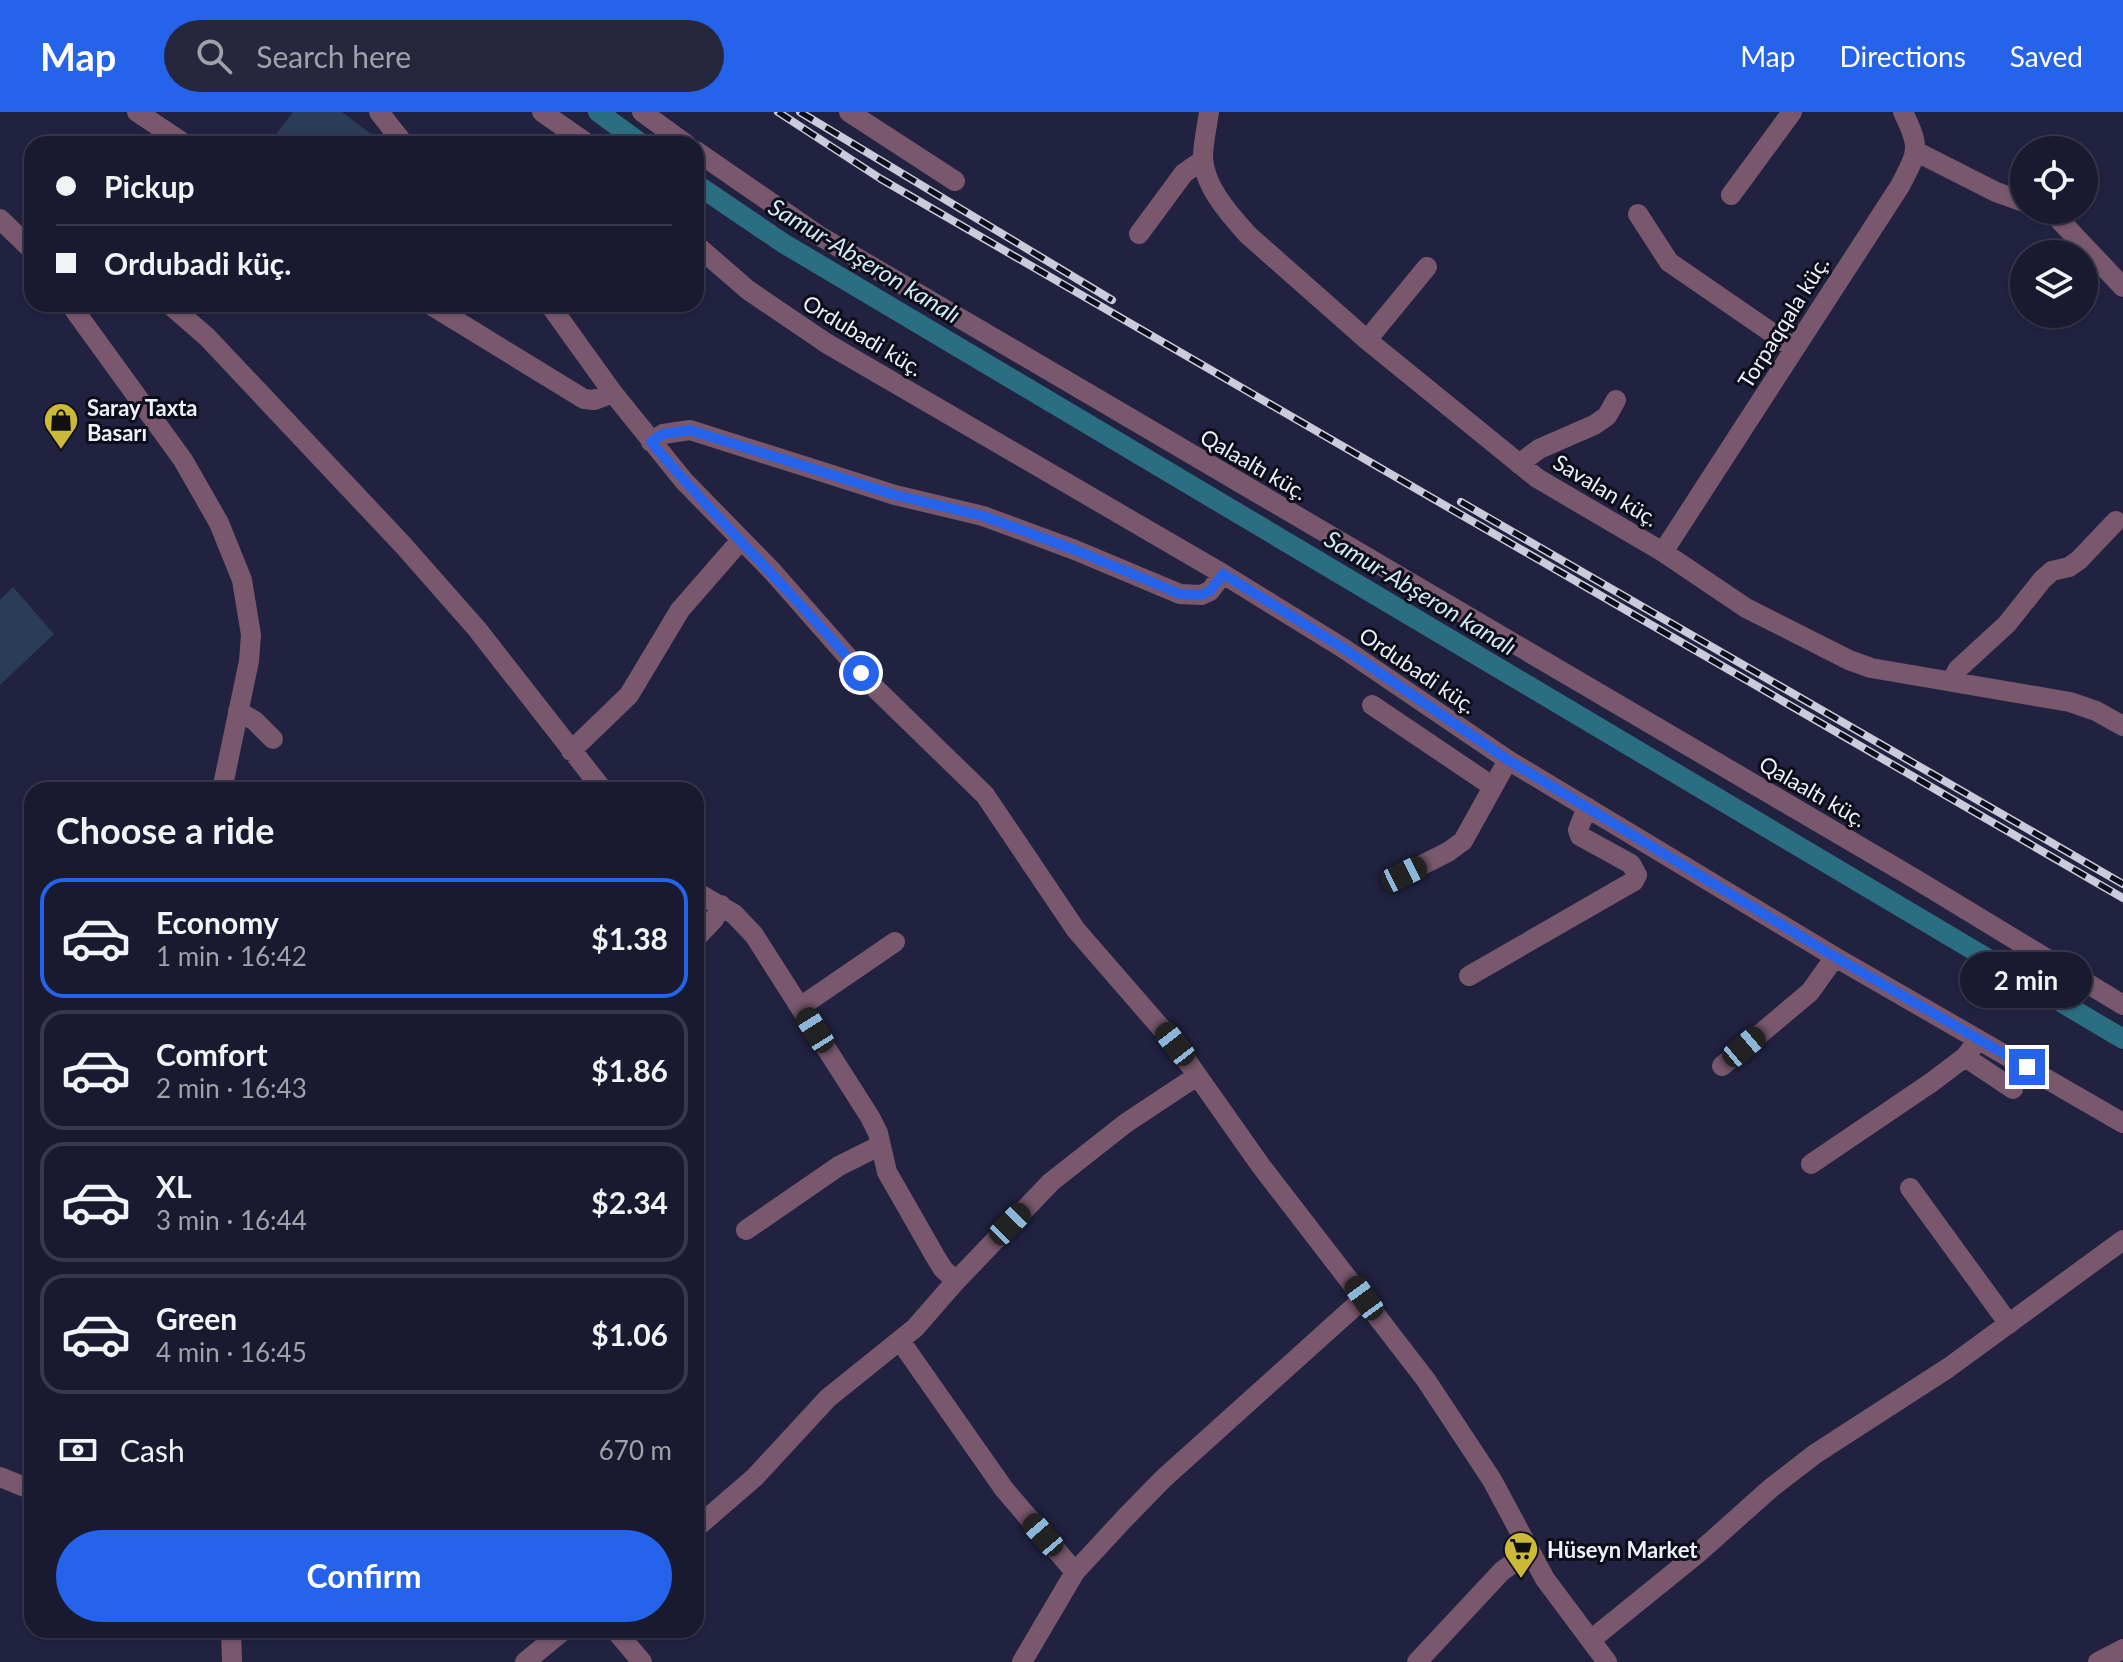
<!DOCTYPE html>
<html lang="en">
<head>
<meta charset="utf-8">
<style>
	:root { --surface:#191a30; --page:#26273c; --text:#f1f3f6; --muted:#9fa1ab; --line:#37384c; --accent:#2563eb }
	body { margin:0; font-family:Lato,sans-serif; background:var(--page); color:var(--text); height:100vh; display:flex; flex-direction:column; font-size:30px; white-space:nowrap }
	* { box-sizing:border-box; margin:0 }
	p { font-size:26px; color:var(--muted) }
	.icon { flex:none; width:44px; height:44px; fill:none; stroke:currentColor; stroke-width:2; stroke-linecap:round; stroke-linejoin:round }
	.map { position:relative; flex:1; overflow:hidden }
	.sheet { position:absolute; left:24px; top:670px; width:680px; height:856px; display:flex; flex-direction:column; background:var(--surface); border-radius:24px; box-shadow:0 2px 6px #0004,0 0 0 2px var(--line) }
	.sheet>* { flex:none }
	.hud { position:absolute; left:24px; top:24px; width:680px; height:176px; border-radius:24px; box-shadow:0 2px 6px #0004,0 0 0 2px var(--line); display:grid; align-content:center; height:176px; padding:0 32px; background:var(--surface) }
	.fabs { position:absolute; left:2010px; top:24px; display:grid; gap:16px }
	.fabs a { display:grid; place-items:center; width:88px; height:88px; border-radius:50%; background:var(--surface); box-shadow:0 2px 6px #0004,0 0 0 2px var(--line); font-size:40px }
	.end { position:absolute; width:36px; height:36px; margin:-18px; border:10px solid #2563eb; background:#fff; box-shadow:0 0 0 4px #fff }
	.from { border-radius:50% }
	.bubble { position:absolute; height:56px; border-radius:28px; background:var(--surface); box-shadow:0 2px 6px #0004,0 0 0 2px var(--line); font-size:26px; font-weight:700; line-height:56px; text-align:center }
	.car { position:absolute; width:24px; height:48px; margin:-24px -12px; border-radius:10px; box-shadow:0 0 6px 2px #0007; background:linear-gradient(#222 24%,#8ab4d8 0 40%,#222 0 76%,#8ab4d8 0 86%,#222 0) }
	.hud b { display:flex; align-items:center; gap:28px; height:76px; font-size:30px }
	.hud b+b { border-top:2px solid var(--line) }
	.hud i { width:20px; height:20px; background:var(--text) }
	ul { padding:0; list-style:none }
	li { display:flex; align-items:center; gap:24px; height:120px; margin:0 16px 12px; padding:0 16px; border:4px solid var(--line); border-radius:24px }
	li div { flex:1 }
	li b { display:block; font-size:30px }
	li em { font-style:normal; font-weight:700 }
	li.selected { border-color:var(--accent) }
	li>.icon { width:72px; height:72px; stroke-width:1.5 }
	h2 { padding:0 32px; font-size:36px; line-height:96px }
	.pay { display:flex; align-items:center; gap:20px; height:88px; padding:0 32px; font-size:30px }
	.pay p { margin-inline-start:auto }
	.cta { display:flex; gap:16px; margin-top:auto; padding:16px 32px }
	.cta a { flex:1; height:92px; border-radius:48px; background:var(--accent); color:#fff; font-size:32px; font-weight:700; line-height:92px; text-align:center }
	header { display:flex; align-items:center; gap:48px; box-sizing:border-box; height:112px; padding:0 40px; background:var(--accent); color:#fff }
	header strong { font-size:38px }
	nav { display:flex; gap:44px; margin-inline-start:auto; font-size:28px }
	.search { width:560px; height:72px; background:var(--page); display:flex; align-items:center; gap:20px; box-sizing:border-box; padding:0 28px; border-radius:44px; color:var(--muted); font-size:30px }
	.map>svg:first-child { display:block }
</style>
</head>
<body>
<header>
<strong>Map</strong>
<div class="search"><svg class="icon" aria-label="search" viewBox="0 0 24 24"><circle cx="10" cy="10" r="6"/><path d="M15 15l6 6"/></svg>Search here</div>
<nav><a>Map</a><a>Directions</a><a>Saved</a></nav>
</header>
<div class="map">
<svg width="2123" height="1550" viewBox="0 0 2123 1550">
	<rect width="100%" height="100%" fill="#212240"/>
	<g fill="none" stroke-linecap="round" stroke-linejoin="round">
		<path stroke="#2c6e81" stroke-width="20" d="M598,0L642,32
			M696,72L783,131L2123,927"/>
	</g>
	<path fill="#2b3c59" d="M293,0H342L371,22L363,32H342L330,23L323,32H280L273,26Z
		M13,475L54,522L0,573V488Z"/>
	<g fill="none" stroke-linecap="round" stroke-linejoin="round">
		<path stroke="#79586e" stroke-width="20" d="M137,0L185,32
			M379,0L404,32
			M542,0L588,32
			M642,0L686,32
			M849,0L955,69
			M1209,0C1207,15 1203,31 1203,45C1204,75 1230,103 1248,123L1367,228L1537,366L1663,440L1746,496L1849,548L1871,556L2070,590L2096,599L2123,614
			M696,39L818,123L1917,768L2123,893
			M1917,40L1996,80L2024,90
			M1731,83L1792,0
			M2050,98L2123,175
			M1638,102L1669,150L1794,236
			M0,107L32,138
			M1139,122L1184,61L1203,48
			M696,133L748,178L826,231L1223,462L1343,536L1508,648L1835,845L2123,1011
			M70,192L183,348L219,411L242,468L251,523L249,549L222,678
			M169,192L207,225L403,433L477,517L603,678
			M429,192L584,287L594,288L613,281
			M549,192L613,281L684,369L772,459L876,577L985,683L1076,818L1175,932L1261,1054L1426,1268L1492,1368L1545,1467L1607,1550
			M1367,228L1427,155
			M651,330L663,322L690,318L895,383L983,404L1075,438L1180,482L1201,483L1210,479L1223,462
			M1519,352L1539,337L1594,313L1607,304L1616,288
			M1663,440L1900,74C1918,39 1921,37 1903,0
			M1952,568L1958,557L2007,512L2042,468L2052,459L2069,455L2079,448L2116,409
			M1372,593L1492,674
			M238,599L255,609L273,627
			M571,639L629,583L680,498L741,428
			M1404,762L1448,740L1463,729L1508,648
			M696,780L734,802L754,823L870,1005L878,1021L887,1060L935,1144L943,1157L956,1169
			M696,826L714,807L721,793
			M1469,864L1634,769L1637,763L1631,752L1580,724L1578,718L1587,695
			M800,895L895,830
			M1965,945L2013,977
			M1722,954L1810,880L1835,845
			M1811,1052L1932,970L1965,945L1978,928
			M1910,1076L2009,1212
			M746,1118L839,1054L879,1034
			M901,1230L1004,1377L1075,1460
			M0,1365L32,1378
			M696,1416L755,1365L828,1286L915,1216L956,1169L1051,1070L1126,1011L1197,964
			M231,1518L232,1550
			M615,1518L642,1550
			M1592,1527L1697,1442L1771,1376L1815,1342L1948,1256L2123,1128
			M525,1550L564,1518
			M1022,1550L1075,1460L1124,1407L1163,1367L1364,1186
			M1417,1550L1502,1459L1529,1440
			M2098,1550L2123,1537"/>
		<g stroke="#cbccdb" stroke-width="8">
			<path id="rail" d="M778,0L881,67L2123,786
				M800,0L1112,188
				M1461,390L2123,772"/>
		</g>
		<use href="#rail" stroke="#0d0d1a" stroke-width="5" stroke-dasharray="15" stroke-linecap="butt"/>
	</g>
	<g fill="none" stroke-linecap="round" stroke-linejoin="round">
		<path stroke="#2563eb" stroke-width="10" d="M861,561C794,481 718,410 651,330L663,322L690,318L895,383L983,404L1075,438L1180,482L1201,483L1210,479L1223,462L1343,536L1508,648L1835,845L2027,955"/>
	</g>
	<defs>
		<g id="shop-pin" transform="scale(1.8)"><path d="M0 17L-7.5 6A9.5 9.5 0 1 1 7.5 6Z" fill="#cdb938" stroke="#0d0d1a"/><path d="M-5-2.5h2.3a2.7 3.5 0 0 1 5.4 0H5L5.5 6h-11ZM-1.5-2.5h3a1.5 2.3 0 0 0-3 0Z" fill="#111"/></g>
		<g id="supermarket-pin" transform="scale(1.8)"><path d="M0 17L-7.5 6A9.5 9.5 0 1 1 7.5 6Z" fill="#cdb938" stroke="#0d0d1a"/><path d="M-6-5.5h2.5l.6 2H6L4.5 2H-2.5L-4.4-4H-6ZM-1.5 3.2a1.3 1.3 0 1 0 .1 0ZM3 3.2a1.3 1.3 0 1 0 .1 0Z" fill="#111"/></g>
	</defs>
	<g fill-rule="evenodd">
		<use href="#shop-pin" x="61" y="308"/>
		<use href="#supermarket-pin" x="1521" y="1437"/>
	</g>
	<g text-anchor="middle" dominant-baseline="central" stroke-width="6" stroke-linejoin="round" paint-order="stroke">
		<g font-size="22" fill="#eef0fc" stroke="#0d0d1a">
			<text transform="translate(1783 210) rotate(-58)">Torpaqqala küç.</text>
			<text transform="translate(863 223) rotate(31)">Ordubadi küç.</text>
			<text transform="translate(1254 352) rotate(30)">Qalaaltı küç.</text>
			<text transform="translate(1606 378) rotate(31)">Savalan küç.</text>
			<text transform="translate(1418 558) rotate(34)">Ordubadi küç.</text>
			<text transform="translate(1813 679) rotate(30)">Qalaaltı küç.</text>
		</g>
		<g font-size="22" font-weight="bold" fill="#eef0fc" stroke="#0d0d1a" text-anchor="start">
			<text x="87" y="295">Saray Taxta<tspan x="87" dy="25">Basarı</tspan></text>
			<text x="1547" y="1437">Hüseyn Market</text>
		</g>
		<g font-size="24" font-style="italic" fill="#cfeaf2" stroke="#0d0d1a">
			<text transform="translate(865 148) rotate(31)">Samur-Abşeron kanalı</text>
			<text transform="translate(1421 480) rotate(31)">Samur-Abşeron kanalı</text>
		</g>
	</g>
</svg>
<div class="fabs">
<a><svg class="icon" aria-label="locate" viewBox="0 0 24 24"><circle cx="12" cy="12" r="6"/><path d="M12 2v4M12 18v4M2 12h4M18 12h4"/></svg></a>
<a><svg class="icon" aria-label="layers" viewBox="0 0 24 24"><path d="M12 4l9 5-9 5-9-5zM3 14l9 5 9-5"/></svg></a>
</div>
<i class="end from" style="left:861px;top:561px"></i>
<i class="end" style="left:2027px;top:955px"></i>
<div class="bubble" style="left:1960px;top:840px;width:132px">2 min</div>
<i class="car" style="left:1404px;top:762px;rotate:64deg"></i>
<i class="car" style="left:815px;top:918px;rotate:328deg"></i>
<i class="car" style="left:1175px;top:932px;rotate:322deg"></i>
<i class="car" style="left:1744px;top:935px;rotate:50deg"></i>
<i class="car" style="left:1010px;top:1112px;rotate:44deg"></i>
<i class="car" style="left:1364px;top:1186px;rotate:324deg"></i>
<i class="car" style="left:1043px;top:1423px;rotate:319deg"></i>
<div class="hud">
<b><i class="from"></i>Pickup</b>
<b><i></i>Ordubadi küç.</b>
</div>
<section class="sheet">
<h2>Choose a ride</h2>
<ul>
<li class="selected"><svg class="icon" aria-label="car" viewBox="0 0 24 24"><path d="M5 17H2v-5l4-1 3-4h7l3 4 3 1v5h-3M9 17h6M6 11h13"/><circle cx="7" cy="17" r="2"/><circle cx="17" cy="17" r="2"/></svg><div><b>Economy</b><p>1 min · 16:42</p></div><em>$1.38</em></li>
<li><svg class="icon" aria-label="car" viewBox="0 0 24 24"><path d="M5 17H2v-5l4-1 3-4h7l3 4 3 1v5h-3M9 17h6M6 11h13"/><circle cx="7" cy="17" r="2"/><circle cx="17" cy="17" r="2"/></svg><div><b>Comfort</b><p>2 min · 16:43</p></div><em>$1.86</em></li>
<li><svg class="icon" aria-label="car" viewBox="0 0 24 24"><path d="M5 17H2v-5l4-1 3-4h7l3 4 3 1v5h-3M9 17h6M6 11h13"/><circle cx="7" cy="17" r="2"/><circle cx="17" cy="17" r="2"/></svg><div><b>XL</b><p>3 min · 16:44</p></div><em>$2.34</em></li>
<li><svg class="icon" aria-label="car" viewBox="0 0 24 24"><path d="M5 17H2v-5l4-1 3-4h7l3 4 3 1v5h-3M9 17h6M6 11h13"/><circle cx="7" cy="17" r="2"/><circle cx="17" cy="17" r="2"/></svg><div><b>Green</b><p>4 min · 16:45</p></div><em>$1.06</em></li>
</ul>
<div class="pay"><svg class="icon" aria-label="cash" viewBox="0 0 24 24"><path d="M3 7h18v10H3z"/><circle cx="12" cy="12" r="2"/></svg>Cash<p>670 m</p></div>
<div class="cta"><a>Confirm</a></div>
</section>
</div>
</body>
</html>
